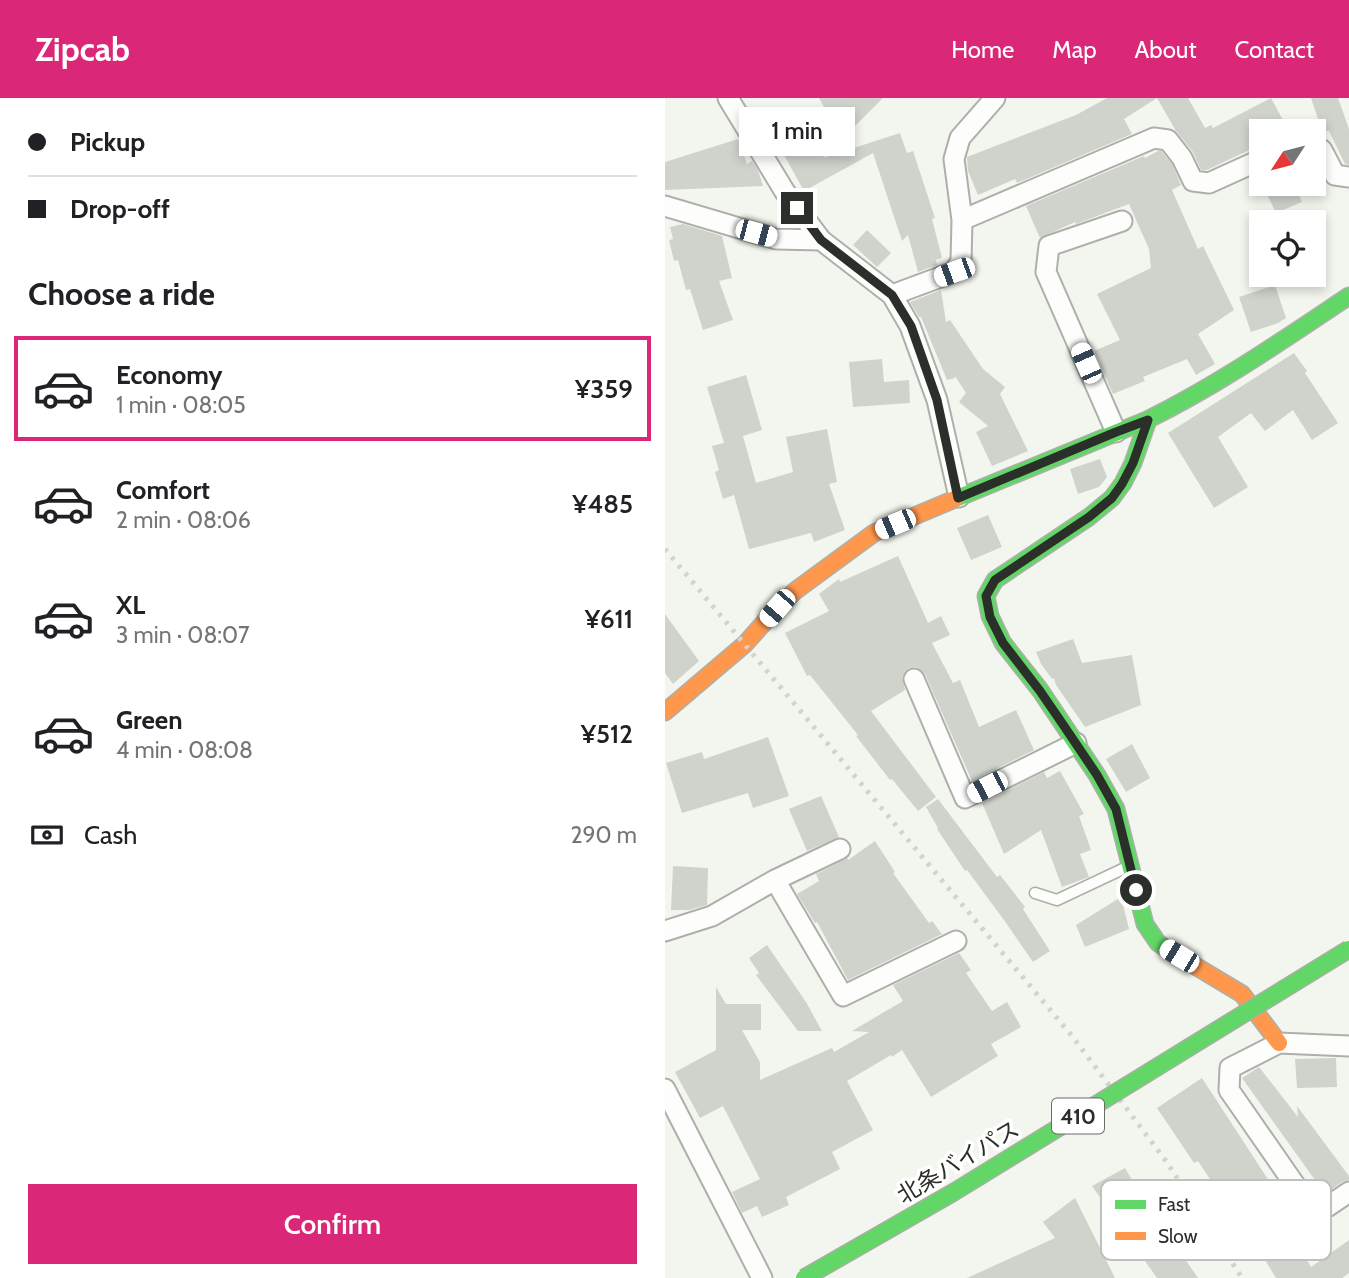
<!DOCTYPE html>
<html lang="en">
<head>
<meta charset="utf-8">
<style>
	:root { --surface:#fff; --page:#f6f6f6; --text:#202124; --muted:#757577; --line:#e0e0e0; --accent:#db2777 }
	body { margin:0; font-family:Cabin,"Noto Sans JP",sans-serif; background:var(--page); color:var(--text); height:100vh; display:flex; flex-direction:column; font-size:26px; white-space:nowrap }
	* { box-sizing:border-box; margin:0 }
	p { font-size:23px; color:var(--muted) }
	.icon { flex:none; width:38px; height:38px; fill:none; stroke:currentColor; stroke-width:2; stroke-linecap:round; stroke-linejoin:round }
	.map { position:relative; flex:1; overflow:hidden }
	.sheet { display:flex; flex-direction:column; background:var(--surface); width:665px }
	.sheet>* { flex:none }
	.guide { display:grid; align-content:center; height:154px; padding:0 28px; background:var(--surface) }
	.needle { width:46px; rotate:234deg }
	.controls { position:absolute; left:584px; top:21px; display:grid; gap:14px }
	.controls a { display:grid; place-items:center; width:77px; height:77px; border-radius:0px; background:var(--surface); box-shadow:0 4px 10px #0003; font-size:35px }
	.end { position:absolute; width:32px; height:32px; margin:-16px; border:9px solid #2b2f29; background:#fff; box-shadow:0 0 0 4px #fff }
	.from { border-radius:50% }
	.bubble { position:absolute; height:49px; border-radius:0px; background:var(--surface); box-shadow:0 4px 10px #0003; font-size:23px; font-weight:600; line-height:49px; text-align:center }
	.car { position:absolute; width:21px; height:42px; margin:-21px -10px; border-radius:9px; box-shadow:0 0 5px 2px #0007; background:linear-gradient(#fff 24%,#345 0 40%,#fff 0 76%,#345 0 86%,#fff 0) }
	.guide b { display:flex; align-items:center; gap:24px; height:66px; font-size:26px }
	.guide b+b { border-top:2px solid var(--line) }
	.guide i { width:18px; height:18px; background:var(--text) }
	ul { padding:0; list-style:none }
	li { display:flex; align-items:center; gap:21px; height:105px; margin:0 14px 10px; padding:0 14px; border:4px solid transparent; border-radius:0px }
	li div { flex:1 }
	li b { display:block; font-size:26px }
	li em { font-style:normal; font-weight:600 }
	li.active { border-color:var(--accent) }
	li>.icon { width:63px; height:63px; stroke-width:1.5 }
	h2 { padding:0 28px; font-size:32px; line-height:84px }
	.pay { display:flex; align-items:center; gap:18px; height:77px; padding:0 28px; font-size:26px }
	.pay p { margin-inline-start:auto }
	.action { display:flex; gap:14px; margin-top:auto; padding:14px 28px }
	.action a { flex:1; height:80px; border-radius:0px; background:var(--accent); color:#fff; font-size:28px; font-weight:600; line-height:80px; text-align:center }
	header { display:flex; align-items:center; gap:42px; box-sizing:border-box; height:98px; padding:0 35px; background:var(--accent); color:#fff }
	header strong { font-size:33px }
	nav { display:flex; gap:38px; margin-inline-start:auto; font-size:24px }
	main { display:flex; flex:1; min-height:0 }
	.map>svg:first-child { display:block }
</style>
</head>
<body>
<header>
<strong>Zipcab</strong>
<nav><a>Home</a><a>Map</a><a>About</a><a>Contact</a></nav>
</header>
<main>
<section class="sheet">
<div class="guide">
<b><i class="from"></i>Pickup</b>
<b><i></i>Drop-off</b>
</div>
<h2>Choose a ride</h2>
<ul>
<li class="active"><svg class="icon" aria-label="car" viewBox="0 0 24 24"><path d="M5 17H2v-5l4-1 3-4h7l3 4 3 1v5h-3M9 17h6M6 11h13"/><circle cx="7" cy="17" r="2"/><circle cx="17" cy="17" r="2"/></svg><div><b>Economy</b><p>1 min · 08:05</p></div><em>¥359</em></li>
<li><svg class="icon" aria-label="car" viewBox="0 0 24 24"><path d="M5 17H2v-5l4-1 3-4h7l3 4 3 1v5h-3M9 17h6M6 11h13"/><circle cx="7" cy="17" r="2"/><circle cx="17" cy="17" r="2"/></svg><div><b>Comfort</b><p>2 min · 08:06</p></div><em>¥485</em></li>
<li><svg class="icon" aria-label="car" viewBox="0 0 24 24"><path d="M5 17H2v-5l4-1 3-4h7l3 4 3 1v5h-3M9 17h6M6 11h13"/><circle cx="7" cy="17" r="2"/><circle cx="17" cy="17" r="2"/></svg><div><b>XL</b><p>3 min · 08:07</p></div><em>¥611</em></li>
<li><svg class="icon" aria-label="car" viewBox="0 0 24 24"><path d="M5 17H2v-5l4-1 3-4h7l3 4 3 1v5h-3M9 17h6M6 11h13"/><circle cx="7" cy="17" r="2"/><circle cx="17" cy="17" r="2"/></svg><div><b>Green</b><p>4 min · 08:08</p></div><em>¥512</em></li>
</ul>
<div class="pay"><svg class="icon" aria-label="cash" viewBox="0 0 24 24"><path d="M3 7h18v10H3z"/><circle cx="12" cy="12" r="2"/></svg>Cash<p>290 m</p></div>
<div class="action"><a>Confirm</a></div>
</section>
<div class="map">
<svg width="684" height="1180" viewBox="0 0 684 1180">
	<rect width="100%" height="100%" fill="#f2f6ee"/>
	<path fill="#cfd3cc" d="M154,0H218L158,60L235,35L242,55L248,53L270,120L267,121L277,160L271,162L272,167L253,174L243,137L237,143L208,55L139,93L114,48L165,20Z
		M442,0H523L540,30L546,27L548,30L606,0L624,33H597V46L542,72H536L528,54L511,33L492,0L459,21L467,36L352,85L350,81L313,97L303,73L302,59L411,17Z
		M646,0H673L684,31V67L680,66L664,33H657Z
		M73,41L82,66L87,63L93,72L98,88L0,92V64Z
		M493,53H496L507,66L516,87L507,92L533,151L538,148L569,212L533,236L550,266L531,277L522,261L478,279L480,283L448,296L429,253L455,242L432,196L486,170L484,151L464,106L411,126L410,124L375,140L361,108L479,58L480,60Z
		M597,86H629L637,104L611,115Z
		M18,126L57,138L67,180L54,183L68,222L38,232L25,191L21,192L13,162L9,163L4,142L8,141L5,129Z
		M202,132L226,155L212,169L188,147Z
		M610,187L621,220L613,225L586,234L574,199Z
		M276,192L281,224L285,222L318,271L340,289L335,296L363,353L327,368L311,334L323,328L294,304L301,295L290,278V280L282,282L256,219H254L245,204Z
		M629,255L642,273L640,275L673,325L647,342L628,312L600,333L586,315L553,339L583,389L549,410L503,335Z
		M217,261L219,284L244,282L245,305L188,309L184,264Z
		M81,277L97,332L78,338L91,385L128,374L121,339L162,331L172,384L164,386L180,432L149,444L146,435L84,451L69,397L58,401L50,374L54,372L47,348L59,345L42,289Z
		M435,361L442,379L434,389L413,396L405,371Z
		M323,417L337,449L306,462L292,430Z
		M233,458L263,525L276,518L285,537L267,545L288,585L295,582L314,629L351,612L369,652L307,683L260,576L257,572L251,569L244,570L240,573L237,579L240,592L206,613L271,699L253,713L227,681L225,682L191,638L193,637L145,577L142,578L120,535L164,513L154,496L174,481L175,484Z
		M0,516L34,563L8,586L0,575Z
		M408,541L417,565L467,557L476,607L420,629L391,587L389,580L387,581L376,566L371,554Z
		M103,639L124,698L88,710L83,695L17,715L1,665L37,654L39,661Z
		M467,646L485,680L461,694L441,661Z
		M395,673L419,716L414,718L426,752L415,756L424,779L397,789L376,732L339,756L317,705L379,674L382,680Z
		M156,698L174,739L142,753L124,711Z
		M273,701L332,779L335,777L360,809L358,811L385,853L368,864L339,822L302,772L300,773L272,731L273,730L261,709Z
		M210,743L230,774L228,775L264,825L267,823L277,836L183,882L152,824L150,825L132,796L154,783L151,776L183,760V762Z
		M8,768L43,770L42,807L24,812H6Z
		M456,799L464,831L420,849L411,827Z
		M102,847L141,904L157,933H133L91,877L94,875L84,860Z
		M294,855L306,872L301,875L327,913L342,904L356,929L326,946L333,958L266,999L237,952L227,959L226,957L182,983L208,1032L167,1054L175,1071L121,1099L124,1107L97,1119L92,1108L77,1115L67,1094L95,1081L58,1008L35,1020L10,974L51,952V889L61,906H96V932H77L95,964V982L167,950L169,954L204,934L187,933L238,903L228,887Z
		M671,960L672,989L632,990L630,961Z
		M594,969L633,1019L632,1008L684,1078V1082L677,1084L660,1096L577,980Z
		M537,980L625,1115L616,1121L646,1169L684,1142V1175L677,1180H611L597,1157L599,1156L561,1097L557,1099L533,1063L529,1065L492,1010Z
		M460,1070L506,1147L509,1145L533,1180H492L427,1088Z
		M410,1100L450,1180H302L390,1140L378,1124Z"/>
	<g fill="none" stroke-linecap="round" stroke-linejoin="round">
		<g stroke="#adb0aa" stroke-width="13">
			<path id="lane" d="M370,795L392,802L462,769"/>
		</g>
		<g stroke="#adb0aa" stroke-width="23">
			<path id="street" d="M63,0L120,94L156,142L227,197L245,228L272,302L294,399
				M649,47L657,52L670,77L684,79
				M0,108L111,141L156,142
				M297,122L489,40L503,42L517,60L528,83L544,85L597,61
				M227,197L289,174L296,163L297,122L289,61L295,40L330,0
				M451,334L381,174L384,148L457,123
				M249,581L300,700L411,645
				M110,782L178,898L291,843
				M0,833L47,818L110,782L175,751
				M684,948L614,945L565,970L564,992L646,1110L659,1111L684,1094
				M0,991L97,1180"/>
		</g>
		<g stroke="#adb0aa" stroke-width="19">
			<path id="fast" d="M483,322L468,365L458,385L447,400L424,419L330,482L321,498L325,518L338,545L375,592L432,677L451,711L480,826L493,845L512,857
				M290,401L482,322C553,287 618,242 684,198"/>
		</g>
		<g stroke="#adb0aa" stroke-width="19">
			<path id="slow" d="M0,614L80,546L112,510L130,493L209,435L290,401
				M512,857L577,896L614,945"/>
		</g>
		<use href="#lane" stroke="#fdfefc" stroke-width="10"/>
		<use href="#street" stroke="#fdfefc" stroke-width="19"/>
		<use href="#fast" stroke="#63d668" stroke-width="16"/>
		<use href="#slow" stroke="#ff974d" stroke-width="16"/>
		<path stroke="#d2d3d0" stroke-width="5" stroke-dasharray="3.5 7" stroke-linecap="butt" d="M0,451L407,938L501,1063L577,1180"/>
		<g stroke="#a7b0a0" stroke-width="19" stroke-linecap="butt">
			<path id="fast-bridge" d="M139,1180L289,1094L684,851"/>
		</g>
		<use href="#fast-bridge" stroke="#63d668" stroke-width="16"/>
	</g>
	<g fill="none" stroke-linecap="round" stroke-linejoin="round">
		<path stroke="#2b2f29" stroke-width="9" d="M132,110L156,142L227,197L246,228L272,302L293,400L451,334L483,322L468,365L457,386L447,400L424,419L330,482L321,498L325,519L338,545L375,593L399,628L432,677L451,711L471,792"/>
	</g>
	<g text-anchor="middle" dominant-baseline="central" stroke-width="7" stroke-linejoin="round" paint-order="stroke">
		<rect fill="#fff" stroke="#6b6d69" stroke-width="2" x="387" y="1000.5" width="52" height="35" rx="5"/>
		<g font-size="21" font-weight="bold" fill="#2b2f29">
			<text x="413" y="1018">410</text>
		</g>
		<g font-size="23" fill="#2b2f29" stroke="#fff">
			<text transform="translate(293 1064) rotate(-31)">北条バイパス</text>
		</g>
	</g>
	<rect x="436" y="1082" width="230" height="80" rx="10" fill="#fff" stroke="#bfc1bf" stroke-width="2"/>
	<rect x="450" y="1102" width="31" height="9" fill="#63d668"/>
	<rect x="450" y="1134" width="31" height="8" fill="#ff974d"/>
	<g font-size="19" fill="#2b2f29">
		<text x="493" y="1113">Fast</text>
		<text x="493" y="1145">Slow</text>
	</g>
</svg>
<div class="controls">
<a><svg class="needle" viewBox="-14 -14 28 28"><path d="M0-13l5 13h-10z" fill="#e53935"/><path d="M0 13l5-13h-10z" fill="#757577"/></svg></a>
<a><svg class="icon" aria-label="locate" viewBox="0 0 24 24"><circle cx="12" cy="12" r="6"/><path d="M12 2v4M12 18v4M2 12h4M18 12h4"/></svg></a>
</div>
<i class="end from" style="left:471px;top:792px"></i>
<i class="end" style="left:132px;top:110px"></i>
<div class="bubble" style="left:74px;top:9px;width:116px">1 min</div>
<i class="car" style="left:91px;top:135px;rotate:105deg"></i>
<i class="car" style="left:289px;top:174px;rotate:250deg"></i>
<i class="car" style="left:421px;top:265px;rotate:336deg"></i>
<i class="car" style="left:230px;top:426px;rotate:247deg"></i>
<i class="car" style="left:112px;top:510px;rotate:221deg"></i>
<i class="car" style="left:322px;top:689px;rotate:243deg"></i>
<i class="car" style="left:514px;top:858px;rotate:301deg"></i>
</div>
</main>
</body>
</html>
